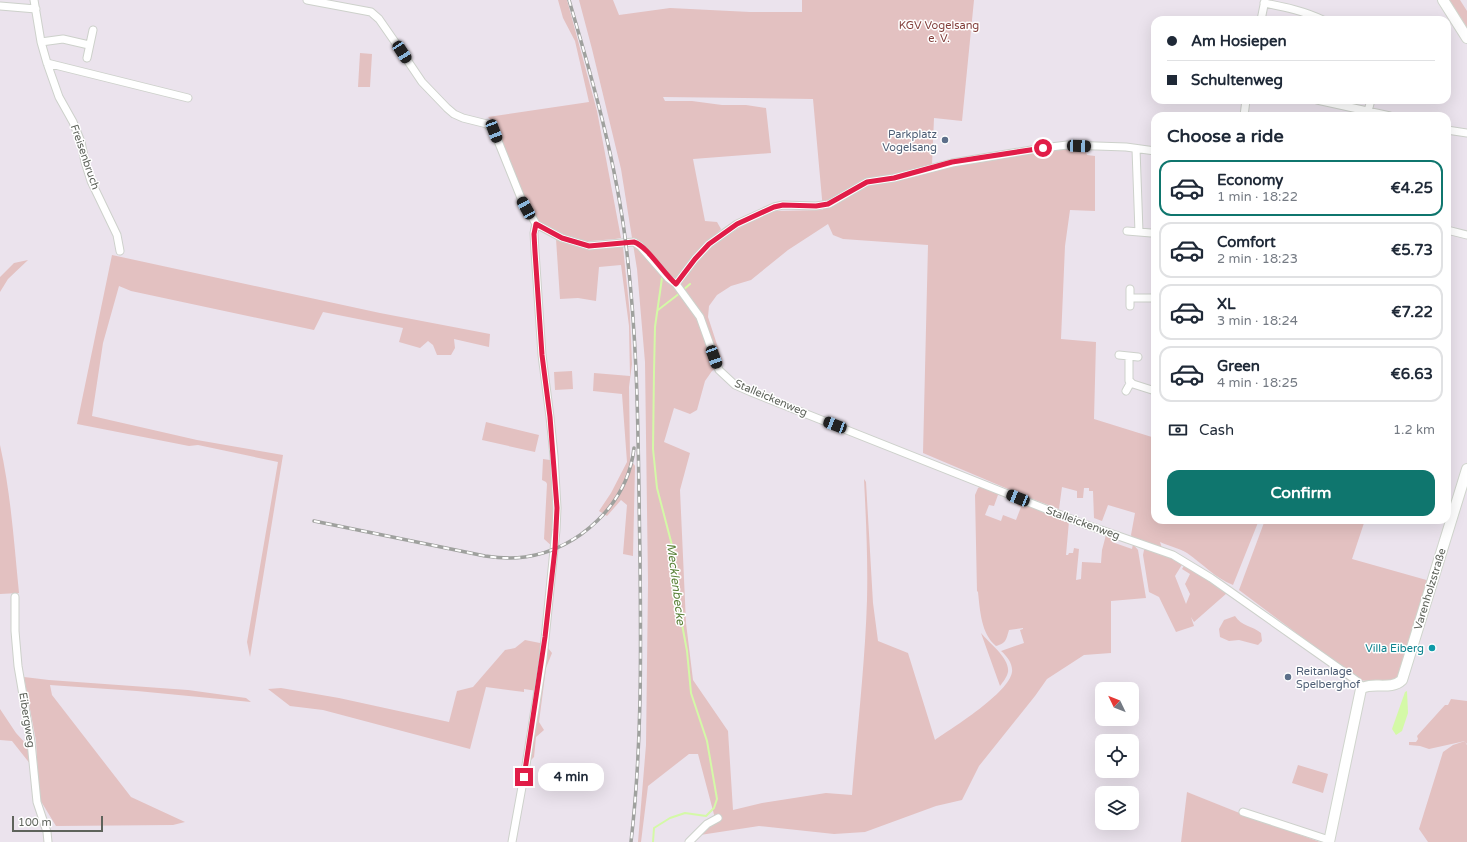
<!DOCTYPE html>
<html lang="en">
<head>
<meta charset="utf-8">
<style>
	:root { --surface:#fff; --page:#f6f6f7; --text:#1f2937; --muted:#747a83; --line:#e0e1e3; --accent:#0f766e }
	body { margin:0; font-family:"Varela Round",sans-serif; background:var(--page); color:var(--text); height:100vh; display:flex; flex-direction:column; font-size:15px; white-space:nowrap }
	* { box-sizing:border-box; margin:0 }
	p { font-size:13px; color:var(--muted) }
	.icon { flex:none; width:22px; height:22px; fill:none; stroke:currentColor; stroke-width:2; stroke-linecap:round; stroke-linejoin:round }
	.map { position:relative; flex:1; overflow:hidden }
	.sheet { position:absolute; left:1151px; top:112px; width:300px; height:412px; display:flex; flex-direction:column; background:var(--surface); border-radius:12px; box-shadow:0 4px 16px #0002 }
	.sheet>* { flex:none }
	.guide { position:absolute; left:1151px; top:16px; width:300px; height:88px; border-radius:12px; box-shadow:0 4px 16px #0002; display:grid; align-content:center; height:88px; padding:0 16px; background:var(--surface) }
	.needle { width:26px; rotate:313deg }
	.buttons { position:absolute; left:1095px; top:682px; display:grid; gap:8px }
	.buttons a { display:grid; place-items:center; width:44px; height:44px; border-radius:8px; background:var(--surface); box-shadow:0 4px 16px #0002; font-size:20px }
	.scale { position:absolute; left:12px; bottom:10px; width:91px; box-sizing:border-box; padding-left:4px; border:2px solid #5e635b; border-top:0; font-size:11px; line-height:14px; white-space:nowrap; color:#5e635b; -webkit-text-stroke:3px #fff; paint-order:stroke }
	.end { position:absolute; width:18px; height:18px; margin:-9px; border:5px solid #e11d48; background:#fff; box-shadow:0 0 0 2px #fff }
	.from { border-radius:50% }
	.bubble { position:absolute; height:28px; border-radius:12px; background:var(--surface); box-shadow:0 4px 16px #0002; font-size:13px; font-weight:700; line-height:28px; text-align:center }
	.car { position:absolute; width:12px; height:24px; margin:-12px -6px; border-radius:5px; box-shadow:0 0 3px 1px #0007; background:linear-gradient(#222 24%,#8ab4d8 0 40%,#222 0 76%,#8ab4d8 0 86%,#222 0) }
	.guide b { display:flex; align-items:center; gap:14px; height:38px; font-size:15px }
	.guide b+b { border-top:1px solid var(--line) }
	.guide i { width:10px; height:10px; background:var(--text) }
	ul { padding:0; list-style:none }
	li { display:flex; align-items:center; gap:12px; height:56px; margin:0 8px 6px; padding:0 8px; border:2px solid var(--line); border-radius:12px }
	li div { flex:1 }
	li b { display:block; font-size:15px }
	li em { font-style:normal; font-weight:700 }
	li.selected { border-color:var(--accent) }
	li>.icon { width:36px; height:36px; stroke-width:1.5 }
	h2 { padding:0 16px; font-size:18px; line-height:48px }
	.pay { display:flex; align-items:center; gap:10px; height:44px; padding:0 16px; font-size:15px }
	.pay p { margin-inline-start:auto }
	.action { display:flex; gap:8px; margin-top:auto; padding:8px 16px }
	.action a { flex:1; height:46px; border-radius:12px; background:var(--accent); color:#fff; font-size:16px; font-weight:700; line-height:46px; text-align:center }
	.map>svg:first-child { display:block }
</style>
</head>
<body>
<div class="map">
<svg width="1467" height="842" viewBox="0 0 1467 842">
	<rect width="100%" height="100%" fill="#ebe3ed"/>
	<path fill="#e3c1c1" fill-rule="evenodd" d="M558,0H567L597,111L621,238L615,239L579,242L539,222L519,187L497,126L488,117L589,102L575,41L563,18Z
		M579,0H613L619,15L670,8L750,12H802V0H974L962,121L934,118L932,165L906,171V174L997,158L1017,156L1033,152L1062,149H1085L1087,155L1095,156V211L1070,210L1065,246L1061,339L1096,342L1094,419L1155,438V520H1259L1233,585C1215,578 1203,564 1187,553C1179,548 1169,546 1160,542L1162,548L1133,539L1131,535L1135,513L1108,505L1102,521L1094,518L1093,491H1089V488H1084L1083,498H1077V491L1062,487L1059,509L1027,497L923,453L928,245L843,239L833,235L828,224L788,250L751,280L731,286L717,295L709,306L708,317L723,363L712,371L705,381L697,410L690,414L674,408L664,442L690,453L680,490L686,623L693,680L728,731L733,810L762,803L826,793L852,795C857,731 865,665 867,600C868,560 866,519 864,479L866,482L873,603L878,641L908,653L935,740C952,728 1009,693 1012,672C1013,664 1007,656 1001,651L1024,643L1020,630L1023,629V628L1009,630C1006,639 1007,643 996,646C981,634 980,610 978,592L977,591L975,495L978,488L981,486L999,492L994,506L989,505L985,515L1001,521L1003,515L1016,520L1021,507L1017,505L1018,500L1027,504V506L1069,521L1066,555H1068L1069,553H1073L1074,548L1079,549L1076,580L1081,579L1082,562L1101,563L1102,550L1106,535L1114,537L1112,542L1132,549L1133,544L1138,550L1146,598L1111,601V653L1084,655L1047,679L1035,696L979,766L962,800L936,806L865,832L834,834L759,826L700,835L716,822L698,754H689L648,786L641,842H638L646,745L648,583L645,362L637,269L621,169L592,49ZM663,97L813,99L823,210L775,211L754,219L713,244L677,284L694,259L721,229L717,222L705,221L693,159L771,153L766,108L746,105H722L692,101H665Z
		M1447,0H1460L1467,11V29Z
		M360,53L372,54L370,87H358Z
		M556,239L594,248L623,247L630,315L632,364L629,387L630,458L635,466L633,556L623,554L627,505L621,500L607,516L599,511L611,493L627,462L622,394L593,391L594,373L630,376L629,326L621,265L599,267L596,301L578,298L560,299Z
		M112,255L380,313L490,334L489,347L454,339L455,348L451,355H437L433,345L428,341L420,348L399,342L403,328L323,312L314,330L131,291L119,286L103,343L92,416L197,440L283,455L250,657L247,642L278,462L198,445L189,446L77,424Z
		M28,260L8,279L0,292V277L14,263Z
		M572,371L573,389L555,390L554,372Z
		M486,422L539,435L535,452L482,440Z
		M0,445C11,494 14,543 19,593L0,594Z
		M543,459L550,460L554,510V548L544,539L547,484L546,482L542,480Z
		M1265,520H1365L1352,559L1430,581L1402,674L1395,680L1378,682L1359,680L1239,590Z
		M1148,548L1183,563L1175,576L1186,604L1190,594L1185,584L1190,574L1182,569L1185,564L1227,593L1194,622L1191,617L1194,626L1176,632L1159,597L1149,592L1143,555L1144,550Z
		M1235,616C1241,626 1253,626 1261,633L1262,641L1258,645L1239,640L1229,641L1220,637L1219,629L1224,620Z
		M981,633C989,643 1010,658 1008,672C1007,677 1003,682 1000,686Z
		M525,640L545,644L552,653L546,668L539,722L544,730L536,737L534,757L526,765L537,691L524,689V692L486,687L470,749L323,710L290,706L268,689L281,688L339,698L449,722L457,691L473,687L505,650L515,648Z
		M24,677L49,680L188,690L246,698L251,702L137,691L50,685L52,695L131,797L185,822L173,825L56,826L39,798L36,741Z
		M1451,699L1467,701V744L1465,742L1467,745V842H1428L1419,829L1443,752L1453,745L1465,741L1429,749L1420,746L1409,745V742H1416L1418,739L1417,736L1445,705H1448Z
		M0,709L16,733L27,745L31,765L12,741L0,740Z
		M1298,765L1328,774L1323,793L1292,783Z
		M1187,792L1237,812L1320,842H1181Z"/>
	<path fill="#d4f9a7" d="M1407,691L1408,713L1402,731L1396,735L1392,729L1405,692Z"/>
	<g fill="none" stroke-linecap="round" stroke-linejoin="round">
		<path stroke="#d4f9a7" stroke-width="2" d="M683,290L690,284
			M658,310L680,293
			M653,842L654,828L670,818L685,813L706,816L714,808L717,799L707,741L691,693L687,651L678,603L674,553L657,488L653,449L654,372L655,327L662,278"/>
		<g stroke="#cdd1cb" stroke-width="9">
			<path id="street" d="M34,0L41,42L47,63L59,97L73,122L81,142L85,162L91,181L117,235L120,251
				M307,0L371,12L379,19L395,42L422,82L447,108L454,114L463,118L487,124L494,131L521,198L536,224L562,238L589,246L634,242L640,246L668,278L676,284L700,317L719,370L735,385L751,392L1081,523L1173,555L1211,578L1357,681L1363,688
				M1264,3C1285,7 1304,11 1323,20
				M0,6L36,9
				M1261,20L1265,0
				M41,42L63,39L89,45
				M87,58L93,30
				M47,63L188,98
				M1317,100L1390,116
				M1368,111L1371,100
				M1244,116L1246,100
				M1447,130L1467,133
				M1136,149L1139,232
				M1447,230L1467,235
				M1127,231L1151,233
				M676,284L695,259L709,244L737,224L774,207L783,205L816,206L829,204L867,182L894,178L952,163L1043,148L1067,145L1126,147L1155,151
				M1130,289V306
				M1130,298H1155
				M1119,355L1138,357
				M1129,357V381L1133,384L1155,391
				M1126,391L1131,382
				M15,597V631L18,666L31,742L37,802L47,832L48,842
				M1243,812L1329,840
				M512,842L526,765L543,659L556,530L557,508L554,456L550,417L542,355L535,251L534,233L536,224
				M689,842L707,824L718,818"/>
		</g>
		<g stroke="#d0d5cd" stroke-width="12">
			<path id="secondary" d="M1443,0L1467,38
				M1329,842L1361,689C1371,681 1391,691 1402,680L1467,469"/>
		</g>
		<use href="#street" stroke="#fff" stroke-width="7"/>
		<use href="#secondary" stroke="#fff" stroke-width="10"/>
		<g stroke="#9fa19e" stroke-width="3.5">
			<path id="rail" d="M569,0C593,81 616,162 626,245C639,349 638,452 640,556C641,652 642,747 631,842
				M314,521L485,556C498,558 512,559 525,557C579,549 628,504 634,448"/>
		</g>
		<use href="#rail" stroke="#fff" stroke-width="2" stroke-dasharray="6" stroke-linecap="butt"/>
	</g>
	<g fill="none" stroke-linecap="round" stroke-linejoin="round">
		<path stroke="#e11d48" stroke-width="5" d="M524,777L545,637L555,549L557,508L550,417L542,355L535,252L534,234L536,224L562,238L589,246L634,242C647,246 664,274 676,284L695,259L709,244L737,224L774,207L783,205L816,206L828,204L867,182L894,178L952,162L1043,148"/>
	</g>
	<g fill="#5c6f8a" stroke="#fff" stroke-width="1.5">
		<circle cx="945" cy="140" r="4"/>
		<circle cx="1288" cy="677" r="4"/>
	</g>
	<circle fill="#0f9aa8" stroke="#fff" stroke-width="1.5" cx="1432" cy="648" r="4"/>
	<g text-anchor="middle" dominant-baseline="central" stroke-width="3" stroke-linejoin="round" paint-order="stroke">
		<g font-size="11" fill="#823f3b" stroke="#fff">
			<text x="939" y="25">KGV Vogelsang<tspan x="939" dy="13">e. V.</tspan></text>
		</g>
		<g font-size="11" fill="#4e5e75" stroke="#fff" text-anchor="end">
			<text x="937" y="134">Parkplatz<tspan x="937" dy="13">Vogelsang</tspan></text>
			<text x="1296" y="671" text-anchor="start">Reitanlage<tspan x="1296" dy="13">Spelberghof</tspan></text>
		</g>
		<g font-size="11" fill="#5e635b" stroke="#fff">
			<text transform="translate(85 157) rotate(71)">Freisenbruch</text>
			<text transform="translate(771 398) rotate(23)">Stalleickenweg</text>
			<text transform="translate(1083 523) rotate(20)">Stalleickenweg</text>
			<text transform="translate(1430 589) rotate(-73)">Varenholzstraße</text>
			<text transform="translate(27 720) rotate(81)">Eibergweg</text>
		</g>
		<g font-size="11" fill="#0d838f" stroke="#fff" text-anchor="end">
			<text x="1424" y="648">Villa Eiberg</text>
		</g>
		<g font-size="12" font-style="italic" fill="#598037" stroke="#fff">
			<text transform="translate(676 584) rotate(83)">Mecklenbecke</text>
		</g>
	</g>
</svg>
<div class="buttons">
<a><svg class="needle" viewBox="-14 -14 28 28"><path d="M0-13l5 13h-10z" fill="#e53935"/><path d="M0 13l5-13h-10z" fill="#747a83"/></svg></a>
<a><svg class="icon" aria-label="locate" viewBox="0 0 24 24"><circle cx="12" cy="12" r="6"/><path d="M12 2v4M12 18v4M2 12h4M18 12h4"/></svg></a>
<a><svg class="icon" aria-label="layers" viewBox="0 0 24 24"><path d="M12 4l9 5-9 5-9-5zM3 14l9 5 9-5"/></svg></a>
</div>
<div class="scale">100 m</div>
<i class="end from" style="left:1043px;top:148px"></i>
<i class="end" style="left:524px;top:777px"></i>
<div class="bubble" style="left:538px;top:763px;width:66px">4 min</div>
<i class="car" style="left:402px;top:52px;rotate:147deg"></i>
<i class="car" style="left:494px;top:131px;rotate:159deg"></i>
<i class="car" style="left:1079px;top:146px;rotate:92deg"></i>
<i class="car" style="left:526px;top:208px;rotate:331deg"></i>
<i class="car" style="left:714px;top:357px;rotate:160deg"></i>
<i class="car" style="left:835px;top:425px;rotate:291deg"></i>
<i class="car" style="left:1018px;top:498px;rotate:292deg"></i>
<div class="guide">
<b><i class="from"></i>Am Hosiepen</b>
<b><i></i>Schultenweg</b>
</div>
<section class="sheet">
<h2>Choose a ride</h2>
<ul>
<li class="selected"><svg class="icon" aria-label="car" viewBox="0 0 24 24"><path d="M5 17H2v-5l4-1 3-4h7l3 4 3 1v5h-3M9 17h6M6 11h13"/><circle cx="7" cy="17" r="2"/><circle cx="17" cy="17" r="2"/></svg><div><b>Economy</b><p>1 min · 18:22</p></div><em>€4.25</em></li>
<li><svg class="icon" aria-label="car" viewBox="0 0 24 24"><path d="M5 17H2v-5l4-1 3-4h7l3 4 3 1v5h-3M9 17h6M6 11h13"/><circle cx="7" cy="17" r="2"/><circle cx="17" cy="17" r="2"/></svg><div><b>Comfort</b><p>2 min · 18:23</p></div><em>€5.73</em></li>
<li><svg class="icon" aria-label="car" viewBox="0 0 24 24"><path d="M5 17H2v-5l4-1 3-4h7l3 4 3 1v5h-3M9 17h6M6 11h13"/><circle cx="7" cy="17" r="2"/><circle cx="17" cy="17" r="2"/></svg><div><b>XL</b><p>3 min · 18:24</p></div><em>€7.22</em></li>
<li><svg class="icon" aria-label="car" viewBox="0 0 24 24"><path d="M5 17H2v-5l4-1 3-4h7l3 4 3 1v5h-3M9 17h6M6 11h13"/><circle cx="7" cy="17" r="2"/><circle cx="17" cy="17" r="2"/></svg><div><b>Green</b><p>4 min · 18:25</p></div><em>€6.63</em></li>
</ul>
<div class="pay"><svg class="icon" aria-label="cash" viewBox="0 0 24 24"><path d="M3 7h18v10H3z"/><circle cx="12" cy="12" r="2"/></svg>Cash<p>1.2 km</p></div>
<div class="action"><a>Confirm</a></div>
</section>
</div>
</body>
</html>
